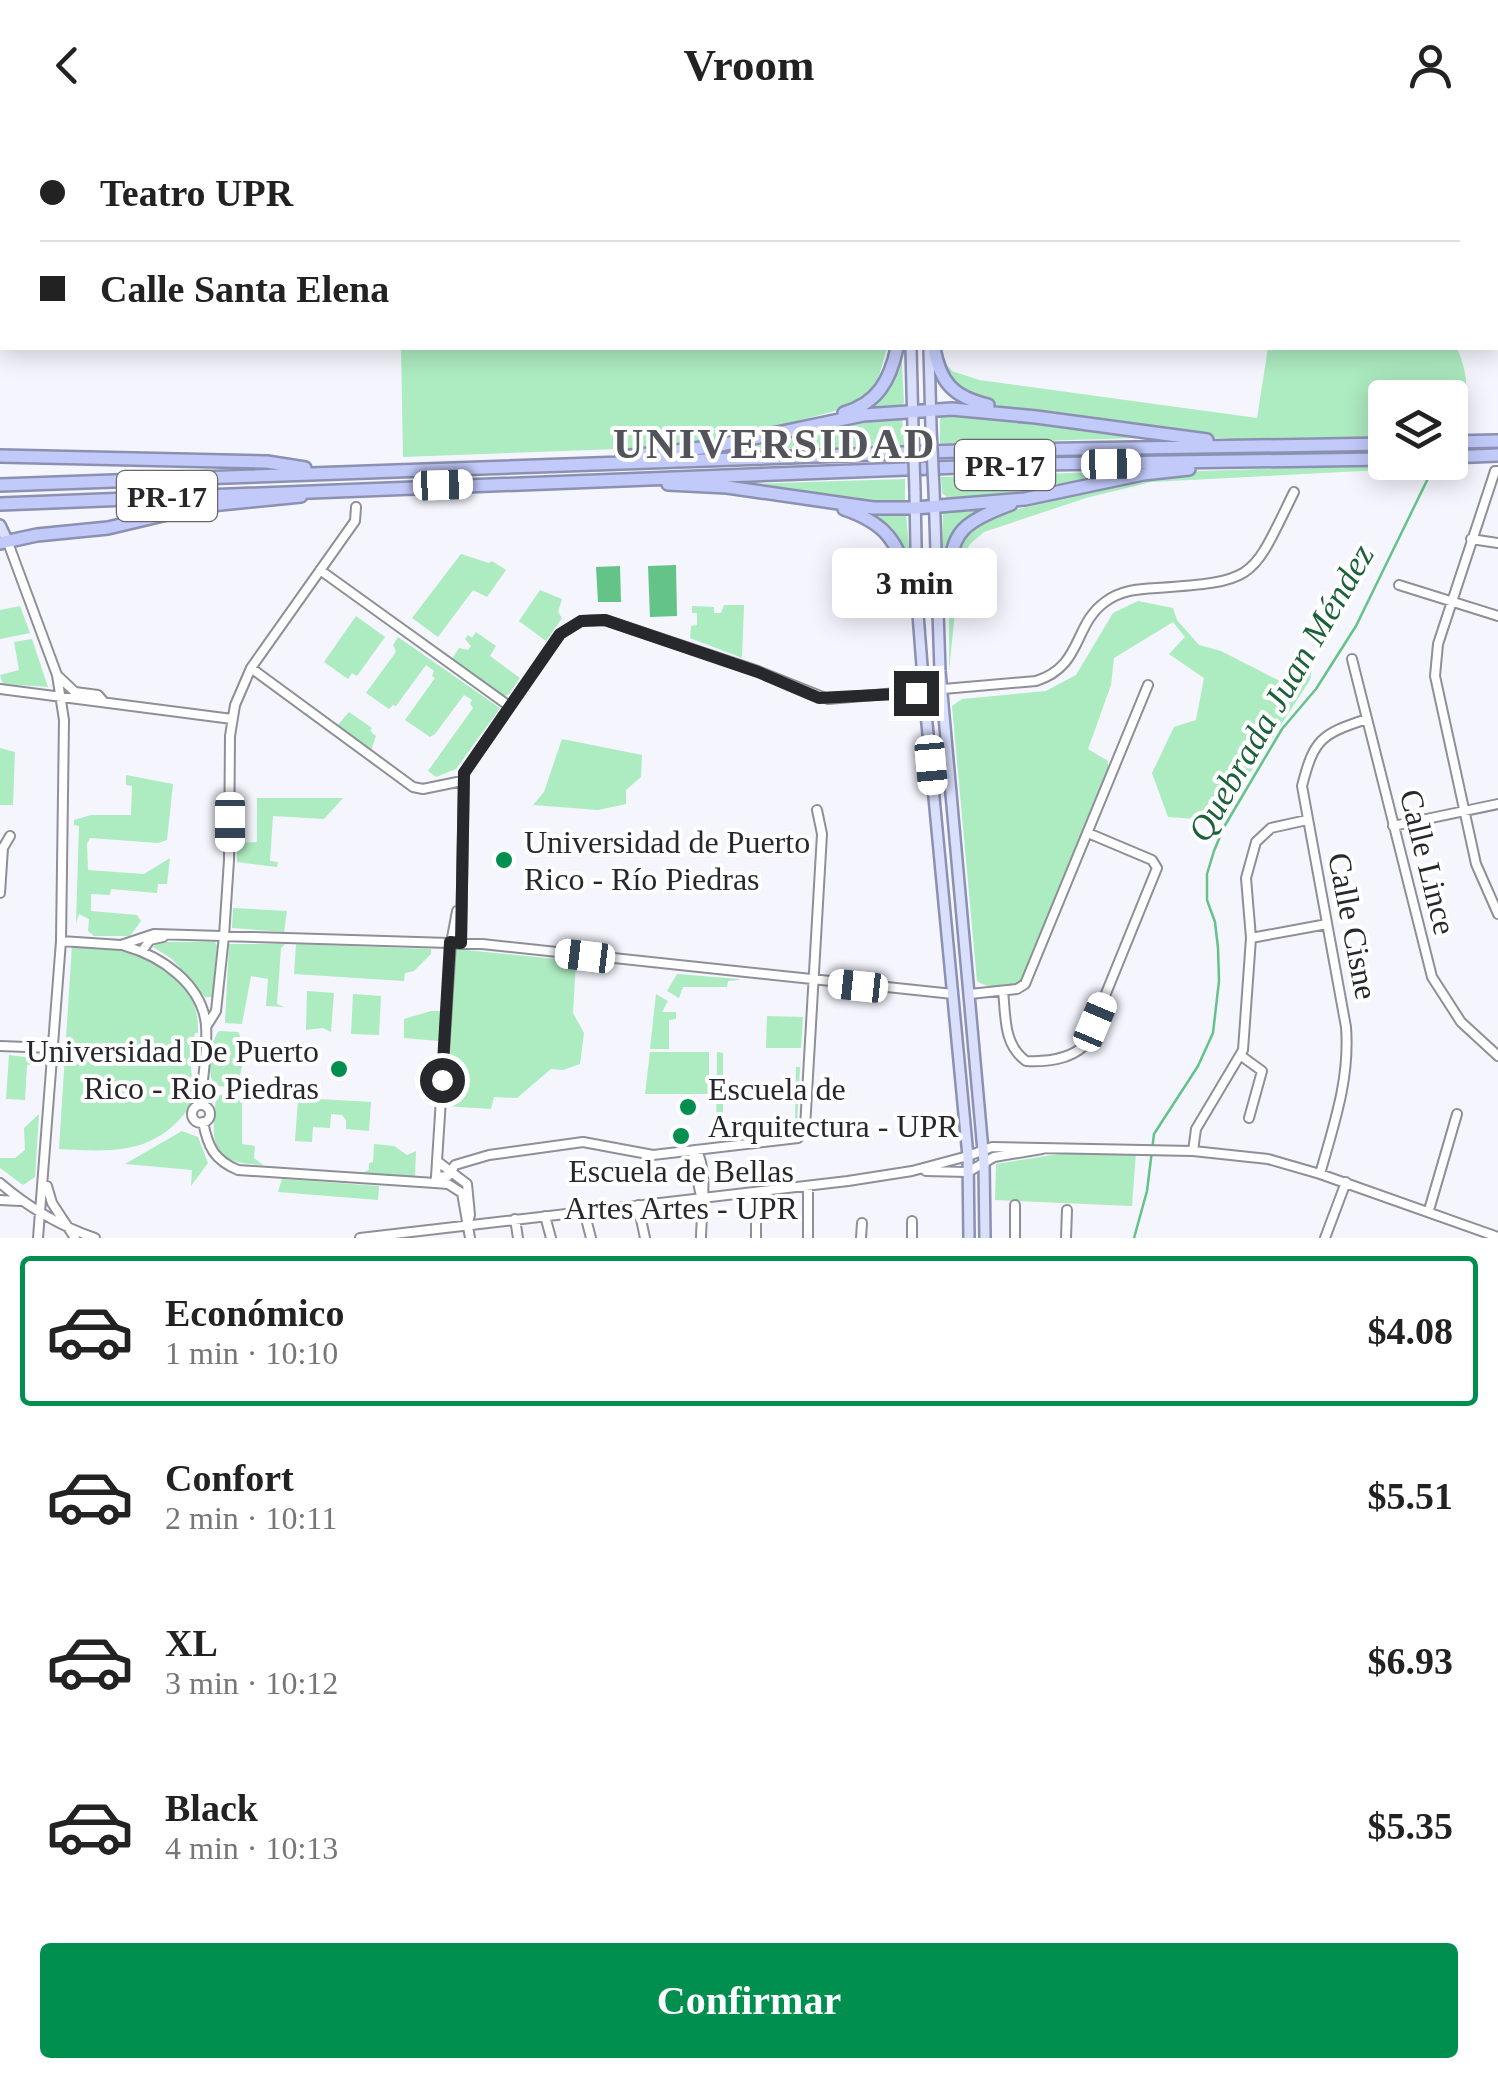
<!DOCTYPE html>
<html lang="es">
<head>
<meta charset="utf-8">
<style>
	:root { --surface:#fff; --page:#f6f6f6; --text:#222; --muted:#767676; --line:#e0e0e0; --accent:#008f4f }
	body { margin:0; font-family:"Times New Roman",serif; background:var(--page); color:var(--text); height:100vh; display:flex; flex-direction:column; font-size:38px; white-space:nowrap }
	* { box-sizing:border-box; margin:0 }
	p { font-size:32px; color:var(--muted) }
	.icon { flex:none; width:55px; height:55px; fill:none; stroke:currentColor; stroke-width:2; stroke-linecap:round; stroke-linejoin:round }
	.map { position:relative; height:1108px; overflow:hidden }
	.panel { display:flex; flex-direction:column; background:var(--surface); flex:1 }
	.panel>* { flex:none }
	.banner { position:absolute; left:0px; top:0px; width:1500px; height:220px; box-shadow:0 5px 25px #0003; display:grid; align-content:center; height:220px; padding:0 40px; background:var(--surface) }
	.buttons { position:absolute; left:1368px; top:250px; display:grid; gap:20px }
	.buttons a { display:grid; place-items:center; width:100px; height:100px; border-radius:10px; background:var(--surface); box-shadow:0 5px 25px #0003; font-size:50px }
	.end { position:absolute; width:45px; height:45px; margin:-22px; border:12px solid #27282b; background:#fff; box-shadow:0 0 0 5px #fff }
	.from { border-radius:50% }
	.bubble { position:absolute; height:70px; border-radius:10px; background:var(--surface); box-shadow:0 5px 25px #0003; font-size:32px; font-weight:700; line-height:70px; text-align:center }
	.car { position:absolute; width:30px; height:60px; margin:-30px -15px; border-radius:12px; box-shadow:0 0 8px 2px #0007; background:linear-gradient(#fff 24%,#345 0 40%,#fff 0 76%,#345 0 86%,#fff 0) }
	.banner b { display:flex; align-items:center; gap:35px; height:95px; font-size:38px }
	.banner b+b { border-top:2px solid var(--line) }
	.banner i { width:25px; height:25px; background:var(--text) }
	ul { padding:18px 0 0; list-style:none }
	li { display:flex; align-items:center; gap:30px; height:150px; margin:0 20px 15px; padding:0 20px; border:5px solid transparent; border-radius:10px }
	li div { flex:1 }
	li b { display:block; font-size:38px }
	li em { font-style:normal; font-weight:700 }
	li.on { border-color:var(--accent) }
	li>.icon { width:90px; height:90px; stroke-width:1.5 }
	.action { display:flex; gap:20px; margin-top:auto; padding:20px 40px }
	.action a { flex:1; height:115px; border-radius:10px; background:var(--accent); color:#fff; font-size:40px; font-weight:700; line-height:115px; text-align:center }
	header { display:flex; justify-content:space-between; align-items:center; height:130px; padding:0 40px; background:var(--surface); font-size:45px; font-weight:700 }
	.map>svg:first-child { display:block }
</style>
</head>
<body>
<header><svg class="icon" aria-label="back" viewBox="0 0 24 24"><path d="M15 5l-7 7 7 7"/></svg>Vroom<svg class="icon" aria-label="person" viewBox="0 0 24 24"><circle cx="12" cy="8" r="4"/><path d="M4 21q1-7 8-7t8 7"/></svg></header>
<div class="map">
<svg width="1498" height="1108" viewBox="0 0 1498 1108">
	<rect width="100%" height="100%" fill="#f4f5fd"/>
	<path fill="#adebc0" d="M406,0H640L674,2H405Z
		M401,218H887L875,260L843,279L700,316L403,327Z
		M901,218L904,273L899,276L866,279Z
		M1268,218H1457C1470,248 1471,274 1450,300V268H1385V307L1230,309L1168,303L980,273L955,261L940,226L952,241L979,250L1257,288Z
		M943,285L1134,305L1135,308L940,314V289Z
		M902,287L904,315L716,321L856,291Z
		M1441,333L1439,337L1151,352L1086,368L984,402L970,414L960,433L949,541V458L955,419L973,397L1000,384L1151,345L1200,341Z
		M1131,341L983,368L950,370L942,363L941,347Z
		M905,349V370L901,373L742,357V354Z
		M980,378L963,393L945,423L942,422L943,383Z
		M873,382L906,383L911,441L871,387Z
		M461,424L489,433L492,431L506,440L487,467L473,460L438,507L412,488Z
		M540,460L562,469L558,482L562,488L546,511L519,491Z
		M1138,471L1173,478L1177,490L1199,515L1221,521L1278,550L1313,534L1310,550L1240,658L1215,665L1198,689L1168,687L1152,643L1174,597L1196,590L1204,548L1169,524L1185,507L1173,492L1114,528L1111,555L1088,619L1108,631V642L1022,850C1008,858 990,860 977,851L952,576L962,569L1046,561L1076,545L1113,483Z
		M724,475H744L742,528L690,508L691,496L697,495V483H692V476L714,477V483H721Z
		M20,476L30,503L0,509V480Z
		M356,486L385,507L357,546L352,543L348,549L324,532Z
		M476,502L496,516L490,526L520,548L508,565L503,566L452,529L459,518L468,520L471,516L465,509L468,505L472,508Z
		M398,507L500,578L456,639L436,647L428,641L473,578L470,574L472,570L464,565L435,604L430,607L405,590L435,548L432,546L434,541L426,535L396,576L393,575L389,579L366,563L396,522L393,515Z
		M32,509L48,557L3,554L0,545L19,540L14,512Z
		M349,582L372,598L370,601L376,606L371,620L337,596Z
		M562,609L642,625L641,647L626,660V674L598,680L533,675L544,662Z
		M0,618L15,622L13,675H0Z
		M126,645L173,654L167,710L158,713L90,708L87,714L88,740L144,744L170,728L167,754H158L157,763L111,759L110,765L91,764V781L137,785L141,791L130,806H94L88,801L89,789L79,784L76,793L79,696L74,695V690L91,685H131L132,656L126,655Z
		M257,668H343L324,689L273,686L270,731L278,732L277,737L237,732V713L257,712Z
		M233,778L287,781L284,802L232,798Z
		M168,812H215L217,816L212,867H205L172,829L153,817L158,813Z
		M229,814H285L281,818L277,874L284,877L266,876L268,849L251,846L242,894L225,893Z
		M296,814L431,819V824L414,841L405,843L404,851L294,844Z
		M72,815C91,816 111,815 128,819C169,829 200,861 198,903H195L190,926L194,971C158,1025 117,1022 59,1019Z
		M456,819L576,831L573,883L584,903L580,934L563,940L551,939L517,968L494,967L491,979L445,976Z
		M677,844L739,849V850L728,851L727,857H683L679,868L667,861Z
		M307,861L334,863L331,902L323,898L306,900Z
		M353,864L381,866L379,905L351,904Z
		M656,864L668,871L662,882H676V889L669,890V919H650Z
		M431,881H441L439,911L404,908V889Z
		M767,886L803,887L801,918H766Z
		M219,901L238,902C246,915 244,945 234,957L215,956C206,942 209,914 219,901Z
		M650,922H709V964H645Z
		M717,922L723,923V1000L788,997L789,992L795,991L796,937H800L797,994L791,1005L716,1013L787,1002L716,1009Z
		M9,925L41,929L40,933L27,935L25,970L6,969Z
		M216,965L239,966L242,971V1014L255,1016L254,1028L263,1035C207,1033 212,1012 216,965Z
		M302,968L371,972L369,1001L346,999V990L342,985L331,984L330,998L313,997L312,1012L295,1011L298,970Z
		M39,984L35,1047L23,1055L0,1038V1028H15L25,1020L24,998Z
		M182,1001L198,1007L208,1033L191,1056L192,1040L125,1034Z
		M374,1014L394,1016L407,1025L416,1021L415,1046L362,1043L369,1040V1033L373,1032Z
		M1071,1022H1136L1132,1076L995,1070L996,1034Z
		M282,1049L379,1056L378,1070L278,1062Z"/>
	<path fill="#64c387" d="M676,435L677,486L650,487L648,436Z
		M620,436L621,472H598L596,437Z"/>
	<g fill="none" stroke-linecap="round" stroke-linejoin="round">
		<path stroke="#64c387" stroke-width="2.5" d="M1134,1108L1147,1061L1154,1004L1198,936L1213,903L1219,851L1218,818L1215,792L1207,770V744L1214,721L1224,697L1282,599L1316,559L1356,496L1436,332"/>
		<g stroke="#8e8f97" stroke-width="12">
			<path id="minor" d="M1154,0L1171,2
				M401,2V0
				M855,2L857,0
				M1190,2V0
				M1384,2V0
				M1498,341H1495L1438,514L1435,546L1476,734L1498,784
				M1471,409L1498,413
				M7,410L57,545L64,590L61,811L38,1108
				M320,440L509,576
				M1399,455L1498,486
				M1352,529L1432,847L1461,892L1498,926
				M251,538L413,657L423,659L462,651
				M58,546L75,562L98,565L104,572
				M0,559L232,589
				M1393,696L1498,674
				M0,763L3,718L10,706
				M1251,808L1327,794
				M61,811L121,815L154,804L482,814L953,864
				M461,813L464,643L560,504L581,491L605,490L758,541L828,569L1036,551C1083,536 1073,495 1105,472C1121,460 1138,459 1157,458C1257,451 1251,450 1294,362
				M125,816C161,826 202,854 206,895C208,921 202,949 201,975
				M142,821L150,810L163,807
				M1003,861C1006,887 1003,914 1026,931C1047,932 1069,930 1085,915L1157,738L1152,730L1088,703
				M970,864L1017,859L1025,854L1148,555
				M206,897L216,881L224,806L229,730L230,606L235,575L251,538L355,391L356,377
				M0,916L53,918
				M1240,925L1262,941L1249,988
				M192 984a9 9 0 1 1 18 0a9 9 0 1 1-18 0Z
				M203,992C208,1017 214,1030 238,1040L435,1053L436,1047L448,1046L455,1035L489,1025L583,1012L653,1025L798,1008L805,998L822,704L817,680
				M696,1020C709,1039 701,1085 701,1108
				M696,1020L693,1029L700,1062
				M1193,1021L1196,999L1243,920L1251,808L1246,748L1256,712L1271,698L1307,690
				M437,1031L467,1054L470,1085L467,1095
				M926,1041L968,1042L994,1027L1042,1019
				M1320,1044C1334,994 1350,949 1346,897L1302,656C1314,609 1321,604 1367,589
				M436,1047L451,813L457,781
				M0,1053C28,1077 60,1096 95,1108
				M435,1053L448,1054L462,1063L470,1108
				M47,1056L52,1073L75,1108
				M808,1056V1108
				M756,1062V1108
				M0,1070L20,1071
				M638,1075L645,1108
				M1429,1080L1457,984
				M584,1081L591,1108
				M545,1086L551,1108
				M515,1089L518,1108
				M360,1108L848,1051L912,1041L968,1026L992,1017L1193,1021L1268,1029L1320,1044L1498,1107
				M861,1108L862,1093
				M912,1108V1091
				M1015,1108V1075
				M1066,1108L1067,1080
				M1325,1108L1346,1052"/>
		</g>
		<g stroke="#8c91b2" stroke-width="14">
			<path id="major" d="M954,2L955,0
				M971,2L972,0
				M911,218L913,298
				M929,218L931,298
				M934,360L940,541L984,1032L985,1108
				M915,362L917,471L924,562L968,1026L969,1108
				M0,395L7,410"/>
		</g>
		<g stroke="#8c91b2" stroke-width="16">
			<path id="highway" d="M934,218C940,252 953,267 988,275
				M844,283C878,273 890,250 897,218
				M1450,312L1498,311
				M0,326L267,332L305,338
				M622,327L711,317L863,285L952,279L1036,287L1207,310
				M1450,327L1498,325
				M668,354L727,357L873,378H915L1025,369L1143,344L1189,339
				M0,355L958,321L1385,314
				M0,374L1036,334L1385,329
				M844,379C900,398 897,423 917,471
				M0,413L37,405L108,398L201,376L301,366
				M937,469C963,411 938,401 1011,374"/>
		</g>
		<use href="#minor" stroke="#fff" stroke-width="8"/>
		<use href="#major" stroke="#dadffc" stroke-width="9"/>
		<use href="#highway" stroke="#c2cafa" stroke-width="11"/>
		<g stroke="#8c91b2" stroke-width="14" stroke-linecap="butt">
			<path id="major-bridge" d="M913,298L915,362
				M931,298L934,360"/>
		</g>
		<use href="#major-bridge" stroke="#dadffc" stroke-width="9"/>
	</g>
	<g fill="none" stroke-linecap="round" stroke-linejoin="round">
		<path stroke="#27282b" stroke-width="12" d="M442,950L450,812L461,813L464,643L560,504L581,491L605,490L758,542L819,568L916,563"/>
	</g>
	<g fill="#008f4f" stroke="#fff" stroke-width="4">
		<circle cx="504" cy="730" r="10"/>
		<circle cx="339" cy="939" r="10"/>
		<circle cx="688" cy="977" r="10"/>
		<circle cx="681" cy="1006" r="10"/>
	</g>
	<g text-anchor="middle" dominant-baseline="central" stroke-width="8" stroke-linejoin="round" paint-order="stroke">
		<g fill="#fff" stroke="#68686b" stroke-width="2.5">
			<rect x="955" y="310" width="100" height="50" rx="8"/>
			<rect x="117" y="341" width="100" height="50" rx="8"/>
		</g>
		<g font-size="30" font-weight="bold" fill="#27282b">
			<text x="1005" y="335">PR-17</text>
			<text x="167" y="366">PR-17</text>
		</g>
		<g font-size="32" fill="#27282b" stroke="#fff" text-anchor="start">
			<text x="524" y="712">Universidad de Puerto<tspan x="524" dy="37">Rico - Río Piedras</tspan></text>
			<text x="319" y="921" text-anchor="end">Universidad De Puerto<tspan x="319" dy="37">Rico - Rio Piedras</tspan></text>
			<text x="708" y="959">Escuela de<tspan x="708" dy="37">Arquitectura - UPR</tspan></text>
			<text x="681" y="1041" text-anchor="middle">Escuela de Bellas<tspan x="681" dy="37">Artes Artes - UPR</tspan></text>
		</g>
		<g font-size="32" fill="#27282b" stroke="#fff">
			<text transform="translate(1428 732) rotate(76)">Calle Lince</text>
			<text transform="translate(1353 796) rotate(79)">Calle Cisne</text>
		</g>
		<g font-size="35" font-style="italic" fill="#1d613a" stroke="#fff">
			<text transform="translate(1281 563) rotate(-60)">Quebrada Juan Méndez</text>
		</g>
		<g font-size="42" font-weight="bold" letter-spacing="2.5" fill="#53545b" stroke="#fff">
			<text x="775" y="314">UNIVERSIDAD</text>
		</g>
	</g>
</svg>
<div class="buttons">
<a><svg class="icon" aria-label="layers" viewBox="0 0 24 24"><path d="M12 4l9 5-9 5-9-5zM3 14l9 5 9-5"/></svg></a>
</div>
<i class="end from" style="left:442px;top:950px"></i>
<i class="end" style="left:916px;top:563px"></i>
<div class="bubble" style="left:832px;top:418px;width:165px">3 min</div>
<i class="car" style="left:1111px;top:334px;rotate:89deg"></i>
<i class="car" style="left:443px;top:355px;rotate:88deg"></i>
<i class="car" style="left:931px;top:635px;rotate:175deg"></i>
<i class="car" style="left:230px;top:692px;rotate:180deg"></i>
<i class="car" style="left:585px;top:826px;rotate:277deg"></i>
<i class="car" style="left:858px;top:856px;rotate:276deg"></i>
<i class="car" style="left:1095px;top:892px;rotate:23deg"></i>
<div class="banner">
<b><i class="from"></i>Teatro UPR</b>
<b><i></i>Calle Santa Elena</b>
</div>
</div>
<section class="panel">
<ul>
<li class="on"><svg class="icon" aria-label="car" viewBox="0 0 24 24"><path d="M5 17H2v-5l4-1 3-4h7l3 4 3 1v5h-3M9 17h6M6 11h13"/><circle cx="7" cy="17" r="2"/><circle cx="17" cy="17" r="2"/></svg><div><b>Económico</b><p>1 min · 10:10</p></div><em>$4.08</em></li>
<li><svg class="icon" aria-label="car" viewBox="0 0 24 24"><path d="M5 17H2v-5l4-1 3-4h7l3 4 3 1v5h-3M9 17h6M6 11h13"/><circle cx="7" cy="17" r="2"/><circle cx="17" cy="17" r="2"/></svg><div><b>Confort</b><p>2 min · 10:11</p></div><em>$5.51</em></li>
<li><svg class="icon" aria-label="car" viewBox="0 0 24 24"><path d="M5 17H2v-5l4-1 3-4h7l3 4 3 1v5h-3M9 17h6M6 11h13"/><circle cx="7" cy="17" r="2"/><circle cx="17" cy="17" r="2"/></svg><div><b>XL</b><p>3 min · 10:12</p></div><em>$6.93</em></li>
<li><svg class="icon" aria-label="car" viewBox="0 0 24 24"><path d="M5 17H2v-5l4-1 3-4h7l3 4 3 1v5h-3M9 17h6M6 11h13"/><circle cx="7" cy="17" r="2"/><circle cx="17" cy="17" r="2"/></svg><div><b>Black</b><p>4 min · 10:13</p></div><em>$5.35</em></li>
</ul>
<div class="action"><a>Confirmar</a></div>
</section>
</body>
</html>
